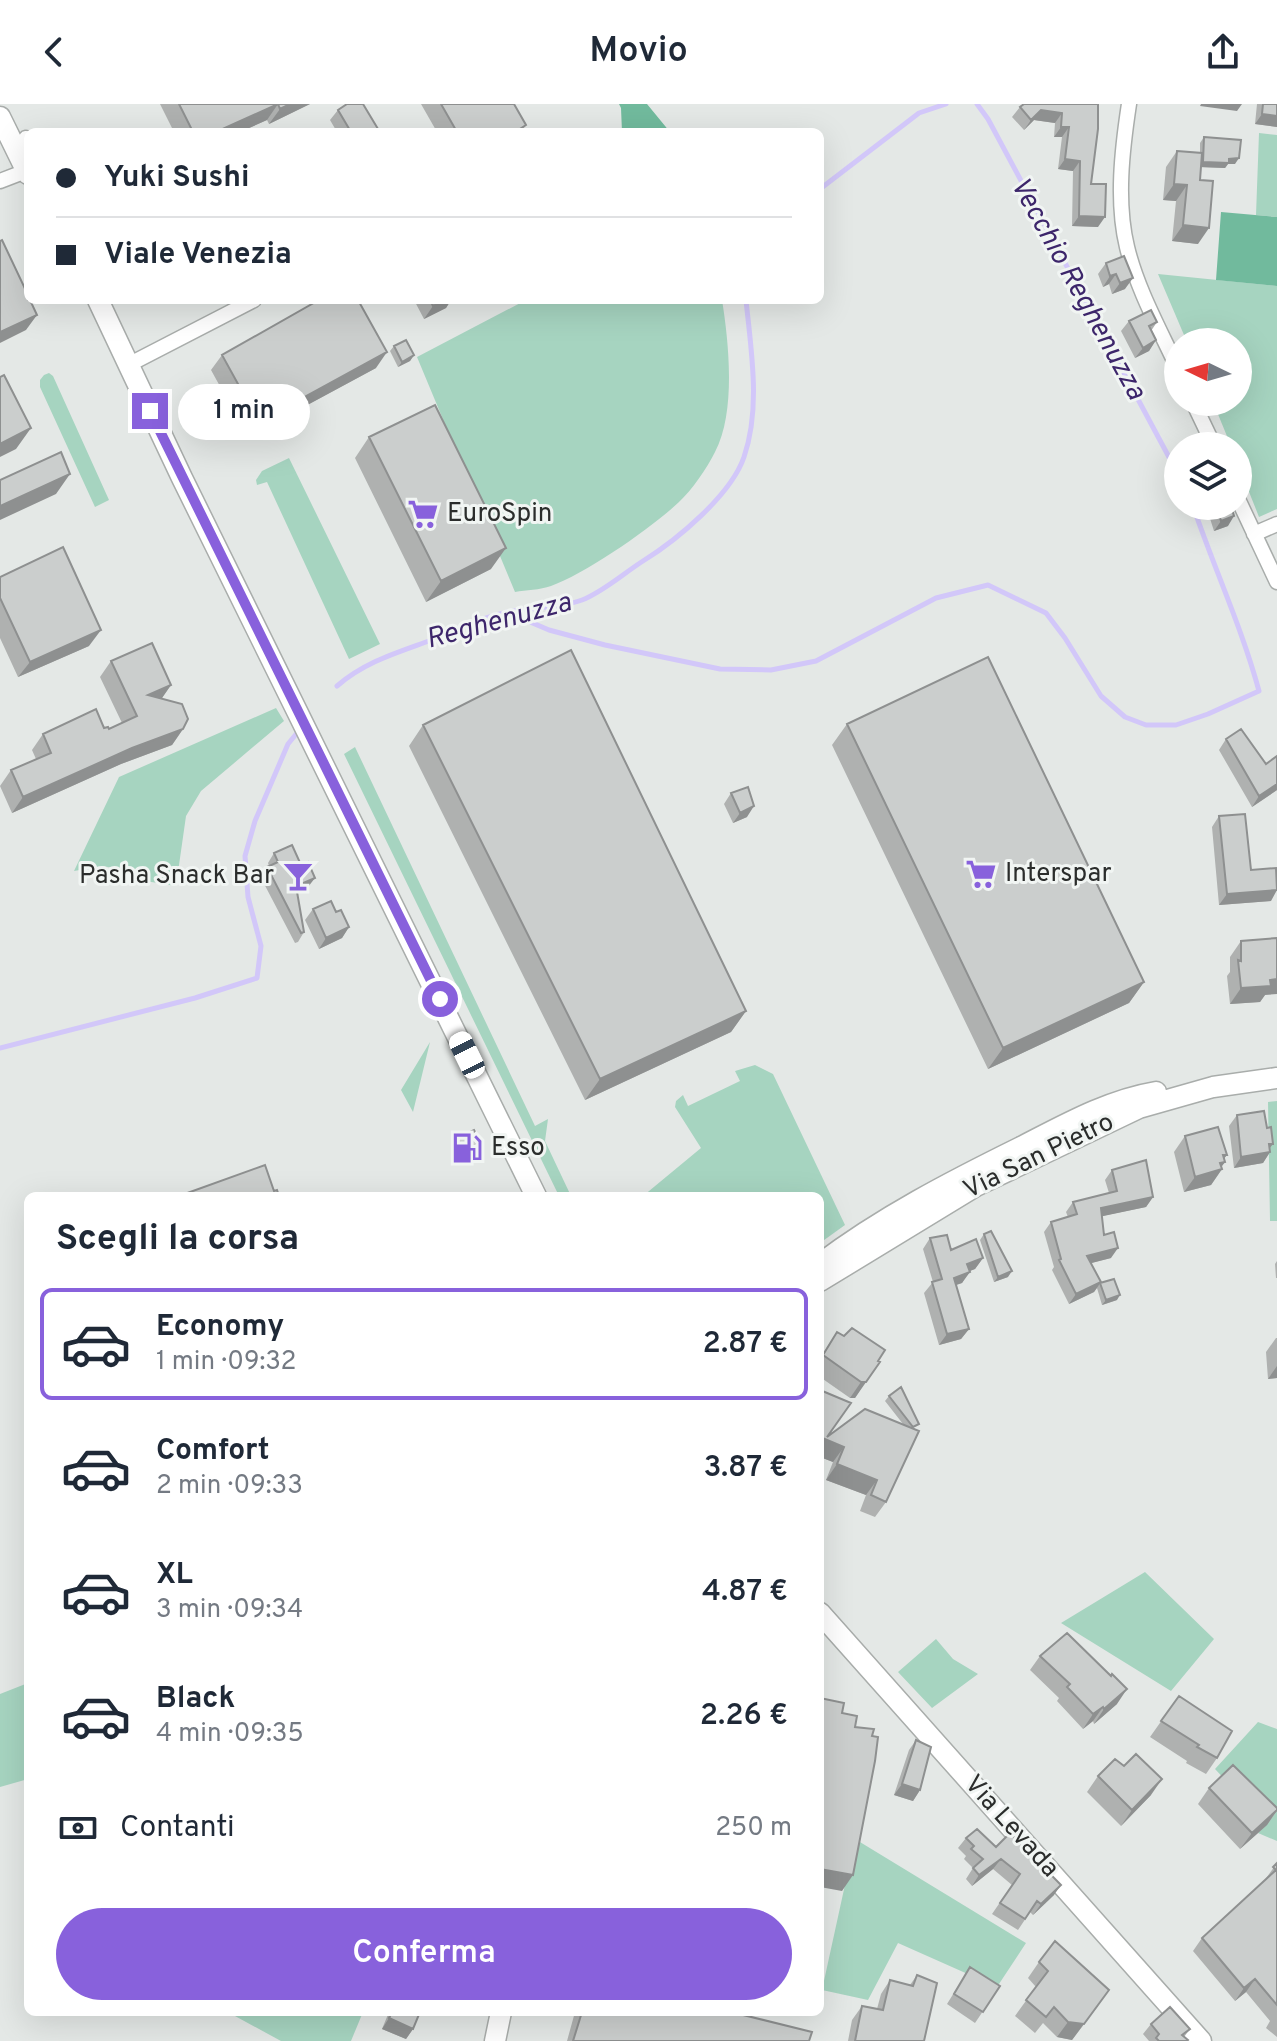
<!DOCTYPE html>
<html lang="it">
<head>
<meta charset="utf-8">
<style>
	:root { --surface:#fff; --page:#f2f2f3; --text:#1f2937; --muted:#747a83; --line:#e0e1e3; --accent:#8861dc }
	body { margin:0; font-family:Overpass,sans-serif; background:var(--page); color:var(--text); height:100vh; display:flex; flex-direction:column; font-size:30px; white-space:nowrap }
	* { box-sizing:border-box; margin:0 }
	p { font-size:26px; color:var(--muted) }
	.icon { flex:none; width:44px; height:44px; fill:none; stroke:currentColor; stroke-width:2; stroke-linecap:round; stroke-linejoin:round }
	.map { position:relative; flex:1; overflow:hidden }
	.sheet { position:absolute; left:24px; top:1088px; width:800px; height:824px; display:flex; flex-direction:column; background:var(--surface); border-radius:12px; box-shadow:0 8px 32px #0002 }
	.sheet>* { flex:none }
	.top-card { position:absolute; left:24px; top:24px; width:800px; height:176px; border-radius:12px; box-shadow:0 8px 32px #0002; display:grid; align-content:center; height:176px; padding:0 32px; background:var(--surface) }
	.needle { width:52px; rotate:275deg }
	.buttons { position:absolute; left:1164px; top:224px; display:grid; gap:16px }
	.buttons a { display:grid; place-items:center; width:88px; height:88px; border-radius:50%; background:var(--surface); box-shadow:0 8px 32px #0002; font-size:40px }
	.end { position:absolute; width:36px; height:36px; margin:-18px; border:10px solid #8861dc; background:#fff; box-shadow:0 0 0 4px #fff }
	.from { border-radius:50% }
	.bubble { position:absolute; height:56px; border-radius:28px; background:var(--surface); box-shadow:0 8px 32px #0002; font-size:26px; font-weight:600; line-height:56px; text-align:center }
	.car { position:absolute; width:24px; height:48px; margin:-24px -12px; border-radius:10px; box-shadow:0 0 6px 2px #0007; background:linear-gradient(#fff 24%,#345 0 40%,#fff 0 76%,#345 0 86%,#fff 0) }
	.top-card b { display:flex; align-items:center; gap:28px; height:76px; font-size:30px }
	.top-card b+b { border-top:2px solid var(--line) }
	.top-card i { width:20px; height:20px; background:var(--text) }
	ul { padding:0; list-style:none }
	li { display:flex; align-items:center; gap:24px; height:112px; margin:0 16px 12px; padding:0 16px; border:4px solid transparent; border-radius:12px }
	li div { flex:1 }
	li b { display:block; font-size:30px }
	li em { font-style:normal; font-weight:600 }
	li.active { border-color:var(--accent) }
	li>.icon { width:72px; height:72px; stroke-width:1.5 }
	h2 { padding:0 32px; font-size:36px; line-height:96px }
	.pay { display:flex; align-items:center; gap:20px; height:88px; padding:0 32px; font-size:30px }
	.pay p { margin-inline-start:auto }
	.primary-button { display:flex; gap:16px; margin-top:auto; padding:16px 32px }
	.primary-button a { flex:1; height:92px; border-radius:48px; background:var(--accent); color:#fff; font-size:32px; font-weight:600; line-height:92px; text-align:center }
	header { display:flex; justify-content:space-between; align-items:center; height:104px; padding:0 32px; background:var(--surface); font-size:36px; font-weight:600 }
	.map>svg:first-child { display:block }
</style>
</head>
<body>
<header><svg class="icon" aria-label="back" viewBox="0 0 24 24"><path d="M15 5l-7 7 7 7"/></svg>Movio<svg class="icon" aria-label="share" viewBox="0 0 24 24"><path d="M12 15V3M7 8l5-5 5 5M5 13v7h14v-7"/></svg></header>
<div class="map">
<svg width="1277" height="1937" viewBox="0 0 1277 1937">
	<rect width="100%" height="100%" fill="#e4e8e6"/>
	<path fill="#a6d4c0" d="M1259,29L1277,31V113L1256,111Z
		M1158,170L1277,182V405L1259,413L1238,360V342H1231L1213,298H1238V238H1187Z
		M526,196H722C729,239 736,308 715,348C707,364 692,386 679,398C653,423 585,470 551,482C540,486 526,486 515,488L417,253Z
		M49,269L53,272L109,396L95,403L40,283V276L44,271Z
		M289,354L380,540L349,555L267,378L257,381L256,376L262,367Z
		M276,604L284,617L201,687L186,712L176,782L133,775L127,767L103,762L74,767L119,673Z
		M355,643L535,1022L548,1015L545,1037L571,1092H559L344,650Z
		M430,938L413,1008L401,986Z
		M755,961L773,970L845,1121L820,1139V1092H643L701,1044L675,1003L676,997L683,991L688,1002L740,977L735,967Z
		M1277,997V1117H1270L1268,998Z
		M1145,1468L1214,1535L1171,1587L1061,1519Z
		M936,1535L953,1555L978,1570L932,1604L898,1568Z
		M28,1579V1675L0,1683V1590Z
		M1258,1618L1277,1625V1737L1258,1729L1267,1720L1215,1665Z
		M855,1735L1026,1839L997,1883L898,1839L868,1896L822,1886Z
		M237,1908H363L351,1937H281L235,1912Z"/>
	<path fill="#71ba9d" d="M619,0H647L670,28H622L621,4Z
		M1221,108L1277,113V182L1216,176Z"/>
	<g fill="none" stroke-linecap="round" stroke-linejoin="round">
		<path stroke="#d2c7f9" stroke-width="5" d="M977,0L988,15L1178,370
			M820,85L919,9L946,0
			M507,508L549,526L605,541L720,565L771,566L816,557L936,494L988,481L1046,509L1065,534L1101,592L1125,613L1146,621H1176L1208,610L1259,587C1242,524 1214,464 1193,402
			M337,582C365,558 396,549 429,537C454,527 477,515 504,509C529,503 557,505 582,496C603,488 624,469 643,457C677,436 731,391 744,353C761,304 751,246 746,196
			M0,944L195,894L257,874L261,842L248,793L245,752L255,717L288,640L297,629"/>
		<g stroke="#a9adab" stroke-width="17">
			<path id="street" d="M1129,0C1122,46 1116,98 1127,143C1137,185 1160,226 1178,265
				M26,34L28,49
				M0,77L26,67
				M128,261L254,196
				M1193,298L1214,342
				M1238,395L1277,478
				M1254,430L1277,420"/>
		</g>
		<g stroke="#a9adab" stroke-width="23">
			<path id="secondary" d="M0,13L28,70
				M98,196L182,374L536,1092
				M820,1160C882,1113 952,1077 1021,1043C1064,1021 1108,996 1156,988
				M820,1177L976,1082L1139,1004L1213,983L1277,974
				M820,1509L1201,1937
				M495,1937L501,1908"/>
		</g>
		<use href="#street" stroke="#fff" stroke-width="14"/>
		<use href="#secondary" stroke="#fff" stroke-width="20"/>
	</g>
	<path fill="#afb1b0" d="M160,0H310L269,20L267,16L240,28H174Z
		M421,0H514L526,21L521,28H437Z
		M1098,0L1091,80L1098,123L1072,122L1073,67L1058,65L1062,33H1054L1055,19L1034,16L1024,26L1012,13L1020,3Z
		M1257,0H1277V23L1255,20Z
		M338,6L376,28H337L330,16Z
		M1204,33L1235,60H1228L1225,64L1201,63L1198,140L1172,137L1176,97L1163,96L1166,63L1177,47L1200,49V39Z
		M1124,152L1125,185L1112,190L1109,180L1103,183L1098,170L1106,159Z
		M414,196H451L446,204L424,215Z
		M1129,217L1157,218L1151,227L1156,236L1149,247L1135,254L1121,227Z
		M394,242L414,251L410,257L398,263L390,247Z
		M222,251L376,264L248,333L211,266Z
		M369,333L491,465L426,498L355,354Z
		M1206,402H1231L1228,422L1214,427Z
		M0,473L89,542L18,573L0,534Z
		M111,557L171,581L161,595L183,625L172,641L121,660L12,709L0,682L11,666L36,655L32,646L43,630L104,624L109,625L122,619L100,573Z
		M847,620L1144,878L1129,899L988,965L832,641Z
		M423,621L746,907L731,928L585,996L409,642Z
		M1226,635L1266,660L1277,652V686L1252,703L1219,646Z
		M731,689L747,713L733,719L724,700Z
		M1219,712L1251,766L1271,797L1219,801L1212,723Z
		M274,749L308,783L297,788L304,828L298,838L295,839L260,772L267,763L269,762L268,759Z
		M313,805L336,808L349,823L342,834L319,845L305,816Z
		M1241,837L1265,891L1260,898L1230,900L1227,872L1230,868V853Z
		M1237,1011L1270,1044V1048L1263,1059L1234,1064L1229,1022Z
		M1185,1032L1227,1051L1224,1054L1225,1058L1221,1063L1222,1065L1211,1081L1184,1088L1174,1048Z
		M457,1034L478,1048L462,1056L453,1039Z
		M1112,1066L1153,1093L1146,1103L1102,1112L1104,1131L1111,1154L1091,1159L1101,1178L1117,1196L1102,1201L1097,1184L1094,1188L1069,1200L1052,1166L1054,1163L1044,1128L1051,1118L1068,1113L1066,1108L1073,1098L1109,1089L1105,1076Z
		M984,1130L1008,1173L994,1178L980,1136Z
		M930,1134L951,1146L983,1154L975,1165L969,1167L962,1179L956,1181L969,1225L961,1235L939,1241L924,1189L933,1178L923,1145Z
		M1277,1157V1174H1276L1275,1160Z
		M837,1228L844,1232L885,1246L855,1294H850L820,1273V1254Z
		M1276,1234H1277V1274L1268,1275L1266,1248Z
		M820,1286L828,1332L903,1320L885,1297L889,1292L915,1325L886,1398L875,1413L860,1407L866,1391L826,1376L833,1358L820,1353Z
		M1040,1552L1117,1600L1094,1620L1093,1617L1083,1625L1057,1597L1059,1594L1030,1566Z
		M1179,1592L1217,1654L1206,1670L1186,1659L1187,1657L1150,1633Z
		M916,1636L920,1686L913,1697L894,1691L909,1646Z
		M1098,1672L1151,1691L1121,1722L1087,1688Z
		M1209,1684L1277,1707L1267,1721L1240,1745L1198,1700Z
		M966,1734L996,1743L1054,1791L1033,1811L1030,1808L1018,1826L992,1810L1012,1781L993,1765L972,1782L966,1775L973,1764L964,1755L966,1752L958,1744Z
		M1277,1759V1933L1266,1924L1270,1917L1246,1888L1235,1897L1193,1847L1202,1834L1264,1777Z
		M1039,1858L1098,1902L1072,1936L1057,1933L1043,1919L1035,1929L1015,1912L1036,1883L1028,1874Z
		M970,1863L1000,1882L975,1919L947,1900Z
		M917,1871L924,1937H848L852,1916L862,1902L877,1905L881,1890L890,1876L910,1881Z
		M389,1908H420L413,1925L406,1935L382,1925Z
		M575,1908H731L809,1937H567Z
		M1151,1920L1190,1925L1184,1933L1187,1937H1149L1143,1930Z"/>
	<path fill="#8e9090" d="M278,0L267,16L240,28H216Z
		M290,0H310L269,20L280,5Z
		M1201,0H1242L1237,7L1200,2Z
		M1041,6L1062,9L1055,19L1034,16L1024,26L1031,16Z
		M1262,10L1277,12V23L1255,20Z
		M1061,23H1069L1062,33H1054Z
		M1239,54L1235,60H1228L1225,64L1199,63L1203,58Z
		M1065,55L1080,57L1073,67L1058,65Z
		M1174,80L1187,81L1176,97L1163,96Z
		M1079,112L1105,113L1098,123L1072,122Z
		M1183,121L1209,124L1198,140L1172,137Z
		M1116,170L1109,180L1103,183L1110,172Z
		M1133,174L1125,185L1112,190L1120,179Z
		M445,196H451L446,204L424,215L433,202Z
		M37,211L26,226L0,239V228Z
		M1156,236L1149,247L1135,254L1143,244Z
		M387,248L376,264L248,333L259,318Z
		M414,251L410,257L398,263L402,258Z
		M31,324L16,345L0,353V340Z
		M70,370L56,390L0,416V402Z
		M1234,412L1228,422L1214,427L1221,417Z
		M506,444L491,465L426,498L441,477Z
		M101,526L89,542L18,573L30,558Z
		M171,581L160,597L148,591Z
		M183,625L172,641L121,660L12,709L23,693L132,644Z
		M1277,680V686L1252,703L1259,692Z
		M754,702L747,713L733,719L740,709Z
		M315,774L308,783L290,791L296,782Z
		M1277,786L1271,797L1219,801L1227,790Z
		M349,823L342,834L319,845L326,834Z
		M1277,875V890L1265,891L1260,898L1230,900L1241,884L1270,876Z
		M1144,878L1129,899L988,965L1003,944Z
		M746,907L731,928L585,996L600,975Z
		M1269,1040H1273L1266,1049L1270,1048L1263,1059L1234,1064L1241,1053Z
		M482,1042L478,1048L462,1056L466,1050Z
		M1223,1051H1227L1221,1058H1225L1219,1066L1222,1065L1211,1081L1184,1088L1195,1073Z
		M1153,1093L1146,1103L1094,1114L1101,1104Z
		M1118,1144L1111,1154L1080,1162L1087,1152Z
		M983,1154L975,1165L960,1171L967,1160Z
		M1012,1167L1008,1173L994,1178L998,1173Z
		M970,1168L962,1179L947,1184L954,1174Z
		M1101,1178L1094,1188L1069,1200L1076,1190Z
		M1120,1191L1117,1196L1102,1201L1106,1196Z
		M969,1225L961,1235L939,1241L947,1230Z
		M880,1258L855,1294H850L861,1278Z
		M1277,1262V1274L1268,1275Z
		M820,1333L844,1343L833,1358L820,1353Z
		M837,1360L877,1376L866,1391L826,1376Z
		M1127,1585L1117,1600L1094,1620L1104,1605Z
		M1103,1603L1093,1617L1083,1625L1093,1610Z
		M1162,1675L1151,1691L1121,1722L1132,1706Z
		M902,1680L920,1686L913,1697L894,1691Z
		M1277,1706L1267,1721L1240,1745L1252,1729Z
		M1001,1755L993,1765L972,1782L979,1771Z
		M820,1765L853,1771L842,1787L820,1783Z
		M1061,1781L1054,1791L1033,1811L1041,1800Z
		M1255,1875L1246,1888L1235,1897L1244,1884Z
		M1109,1886L1072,1936L1057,1933L1068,1918Z
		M389,1914L413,1925L406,1935L382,1925Z"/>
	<path fill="#cbcecd" stroke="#8e9090" stroke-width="2" d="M179,0H290L280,5L278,0L216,28H193Z
		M347,0H363L378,25L374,28H351L338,6Z
		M441,0H514L526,21L515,28H457Z
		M1024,0H1098V25L1091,80H1106L1105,113L1079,112L1080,57L1065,55L1069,23H1061L1062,9L1041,6L1031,16L1020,3Z
		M1263,0H1277V12L1262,10Z
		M1204,33L1241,36L1239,54L1229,55V59L1203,58Z
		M1177,47L1202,49L1200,76L1213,77L1209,124L1183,121L1187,81L1174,80Z
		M2,136L28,191V196H30L37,211L0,228V137Z
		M1124,152L1133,174L1120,179L1116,170L1110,172L1106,159Z
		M319,196H358L387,248L259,318L222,251Z
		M430,196H445L433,202Z
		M1151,206L1157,218L1149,222L1156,236L1143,244L1129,217Z
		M406,236L414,251L402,258L394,242Z
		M4,271L31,324L0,340V273Z
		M435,301L506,444L441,477L369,333Z
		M61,348L70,370L0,402V376Z
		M1216,402H1231L1234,412L1221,417Z
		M63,443L101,526L30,558L0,494V473Z
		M152,539L171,581L148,591L182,600L188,615L183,625L132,644L23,693L11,666L51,649L43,630L96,605L104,624L108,623L109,625L137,612L111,557Z
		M571,546L746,907L600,975L423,621Z
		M988,553L1144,878L1003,944L847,620Z
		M1241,625L1266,660L1277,652V680L1259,692L1226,635Z
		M748,683L754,702L740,709L731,689Z
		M1245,710L1251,766L1276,764L1277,786L1227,790L1219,712Z
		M292,741L301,761L308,758L315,774L296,782L304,828L301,829L267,763L278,758L274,749Z
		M331,797L336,808L341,806L349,823L326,834L313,805Z
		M1277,834V875L1270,876L1271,882L1241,884L1238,856L1241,857V837Z
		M1264,1007L1267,1024L1271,1023L1273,1040H1269L1270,1048L1241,1053L1237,1011Z
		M1218,1023L1227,1051H1223L1225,1058L1220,1059L1222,1065L1195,1073L1185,1032Z
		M474,1026L482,1042L466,1050L457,1034Z
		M1146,1056L1153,1093L1101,1104L1104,1131L1114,1128L1118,1144L1087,1152L1101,1178L1076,1190L1059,1156L1061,1155L1051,1118L1077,1110L1073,1098L1117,1087L1112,1066Z
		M265,1061L274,1087L277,1086L279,1092H179Z
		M991,1127L1012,1167L998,1173L984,1130Z
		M947,1131L951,1146L976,1135L983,1154L967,1160L970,1168L954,1174L969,1225L947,1230L932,1178L942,1175L930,1134Z
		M1114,1175L1120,1191L1106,1196L1100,1179Z
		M852,1224L885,1246L878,1257L880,1258L866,1278H861L823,1251L837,1228L844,1232Z
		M901,1283L919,1320L913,1323L889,1292Z
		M820,1286L851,1299L827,1333L865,1305L919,1327L886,1398L871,1391L877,1376L837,1360L844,1343L820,1333Z
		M1067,1529L1111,1572L1112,1570L1127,1585L1104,1605L1103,1603L1093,1610L1067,1583L1070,1580L1040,1552Z
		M1179,1592L1232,1627L1217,1654L1197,1643L1199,1641L1161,1617Z
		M820,1594L844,1599L842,1609L857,1612L855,1623L874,1625L872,1632L878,1633L875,1657L853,1771L820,1765Z
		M916,1636L931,1643L920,1686L902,1680Z
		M1136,1650L1162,1675L1132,1706L1098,1672L1115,1655L1124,1662Z
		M1233,1661L1277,1704V1706L1252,1729L1209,1684Z
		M977,1725L996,1743L1010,1729L1061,1781L1041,1800L1037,1797L1025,1815L1000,1799L1020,1770L1001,1755L979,1771L973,1764L983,1755L971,1745L974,1742L966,1734Z
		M1277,1759V1901L1255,1875L1244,1884L1202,1834L1276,1766L1273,1763Z
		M1055,1837L1109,1886L1084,1920L1068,1918L1054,1903L1046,1913L1026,1896L1048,1867L1039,1858Z
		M970,1863L1000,1882L983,1908L954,1890Z
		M917,1871L937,1879L924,1937H855L862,1902L883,1906L890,1876L913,1882Z
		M1170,1903L1190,1925L1182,1931L1188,1936L1187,1937H1159L1156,1934L1159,1930L1151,1920Z
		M392,1908H420L413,1925L389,1914Z
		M582,1908H731L812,1928L809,1937H573Z"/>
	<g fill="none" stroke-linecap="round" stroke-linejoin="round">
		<path stroke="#8861dc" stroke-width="10" d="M150,307L440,895"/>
	</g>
	<defs>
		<g id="supermarket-bare" transform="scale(2.4)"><path d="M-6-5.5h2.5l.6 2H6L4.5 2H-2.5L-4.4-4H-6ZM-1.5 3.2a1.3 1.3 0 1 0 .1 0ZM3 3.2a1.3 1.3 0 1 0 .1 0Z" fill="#8861dc" stroke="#f1f5f3" stroke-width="2.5" paint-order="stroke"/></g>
		<g id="bar-bare" transform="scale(2.4)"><path d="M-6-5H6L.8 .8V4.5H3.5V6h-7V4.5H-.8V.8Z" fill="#8861dc" stroke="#f1f5f3" stroke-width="2.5" paint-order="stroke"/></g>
		<g id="fuel-bare" transform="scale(2.4)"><path d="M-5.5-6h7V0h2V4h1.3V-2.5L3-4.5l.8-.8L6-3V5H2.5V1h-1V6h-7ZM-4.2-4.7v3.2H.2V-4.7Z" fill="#8861dc" stroke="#f1f5f3" stroke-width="2.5" paint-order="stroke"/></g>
	</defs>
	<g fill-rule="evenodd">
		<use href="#supermarket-bare" x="423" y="410"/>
		<use href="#supermarket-bare" x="981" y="770"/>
		<use href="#bar-bare" x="298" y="772"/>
		<use href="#fuel-bare" x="467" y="1044"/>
	</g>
	<g text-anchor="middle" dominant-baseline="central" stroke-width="6" stroke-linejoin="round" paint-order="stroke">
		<g font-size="26" fill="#2b2d2c" stroke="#f1f5f3" text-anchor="start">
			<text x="447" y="410">EuroSpin</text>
			<text x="1005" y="770">Interspar</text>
			<text x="274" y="772" text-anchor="end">Pasha Snack Bar</text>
			<text x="491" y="1044">Esso</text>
		</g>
		<g font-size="26" fill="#2b2d2c" stroke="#f1f5f3">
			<text transform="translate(1039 1053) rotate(-26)">Via San Pietro</text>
			<text transform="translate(1011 1723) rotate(48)">Via Levada</text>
		</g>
		<g font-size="28" font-style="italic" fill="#3d266b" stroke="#f1f5f3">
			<text transform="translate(1077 185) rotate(61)">Vecchio Reghenuzza</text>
			<text transform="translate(499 518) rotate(-15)">Reghenuzza</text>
		</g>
	</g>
</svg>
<div class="buttons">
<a><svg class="needle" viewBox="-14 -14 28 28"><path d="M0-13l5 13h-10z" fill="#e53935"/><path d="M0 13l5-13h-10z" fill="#747a83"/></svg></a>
<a><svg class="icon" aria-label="layers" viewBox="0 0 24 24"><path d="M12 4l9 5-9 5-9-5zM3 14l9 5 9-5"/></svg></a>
</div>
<i class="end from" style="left:440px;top:895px"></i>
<i class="end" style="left:150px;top:307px"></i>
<div class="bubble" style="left:178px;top:280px;width:132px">1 min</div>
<i class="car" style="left:467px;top:951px;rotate:334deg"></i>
<div class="top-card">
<b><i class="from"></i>Yuki Sushi</b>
<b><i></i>Viale Venezia</b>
</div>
<section class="sheet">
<h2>Scegli la corsa</h2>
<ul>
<li class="active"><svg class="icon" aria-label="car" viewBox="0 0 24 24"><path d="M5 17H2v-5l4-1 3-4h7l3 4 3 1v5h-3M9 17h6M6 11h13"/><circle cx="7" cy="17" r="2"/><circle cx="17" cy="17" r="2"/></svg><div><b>Economy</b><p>1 min · 09:32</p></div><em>2.87 €</em></li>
<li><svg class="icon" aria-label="car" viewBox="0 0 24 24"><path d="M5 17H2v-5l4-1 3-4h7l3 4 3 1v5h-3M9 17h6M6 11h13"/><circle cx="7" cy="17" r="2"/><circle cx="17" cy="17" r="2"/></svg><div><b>Comfort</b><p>2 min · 09:33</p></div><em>3.87 €</em></li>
<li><svg class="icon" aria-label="car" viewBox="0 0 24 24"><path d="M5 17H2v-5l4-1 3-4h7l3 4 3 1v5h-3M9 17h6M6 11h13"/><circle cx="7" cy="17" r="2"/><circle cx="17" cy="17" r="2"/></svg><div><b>XL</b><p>3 min · 09:34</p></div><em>4.87 €</em></li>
<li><svg class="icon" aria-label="car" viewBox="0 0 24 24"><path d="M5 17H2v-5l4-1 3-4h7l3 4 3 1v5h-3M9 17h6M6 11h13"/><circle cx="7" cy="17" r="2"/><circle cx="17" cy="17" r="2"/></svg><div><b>Black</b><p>4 min · 09:35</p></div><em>2.26 €</em></li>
</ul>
<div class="pay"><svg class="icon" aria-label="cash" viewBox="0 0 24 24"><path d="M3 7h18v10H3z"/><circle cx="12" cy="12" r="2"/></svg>Contanti<p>250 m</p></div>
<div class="primary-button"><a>Conferma</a></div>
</section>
</div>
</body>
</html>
